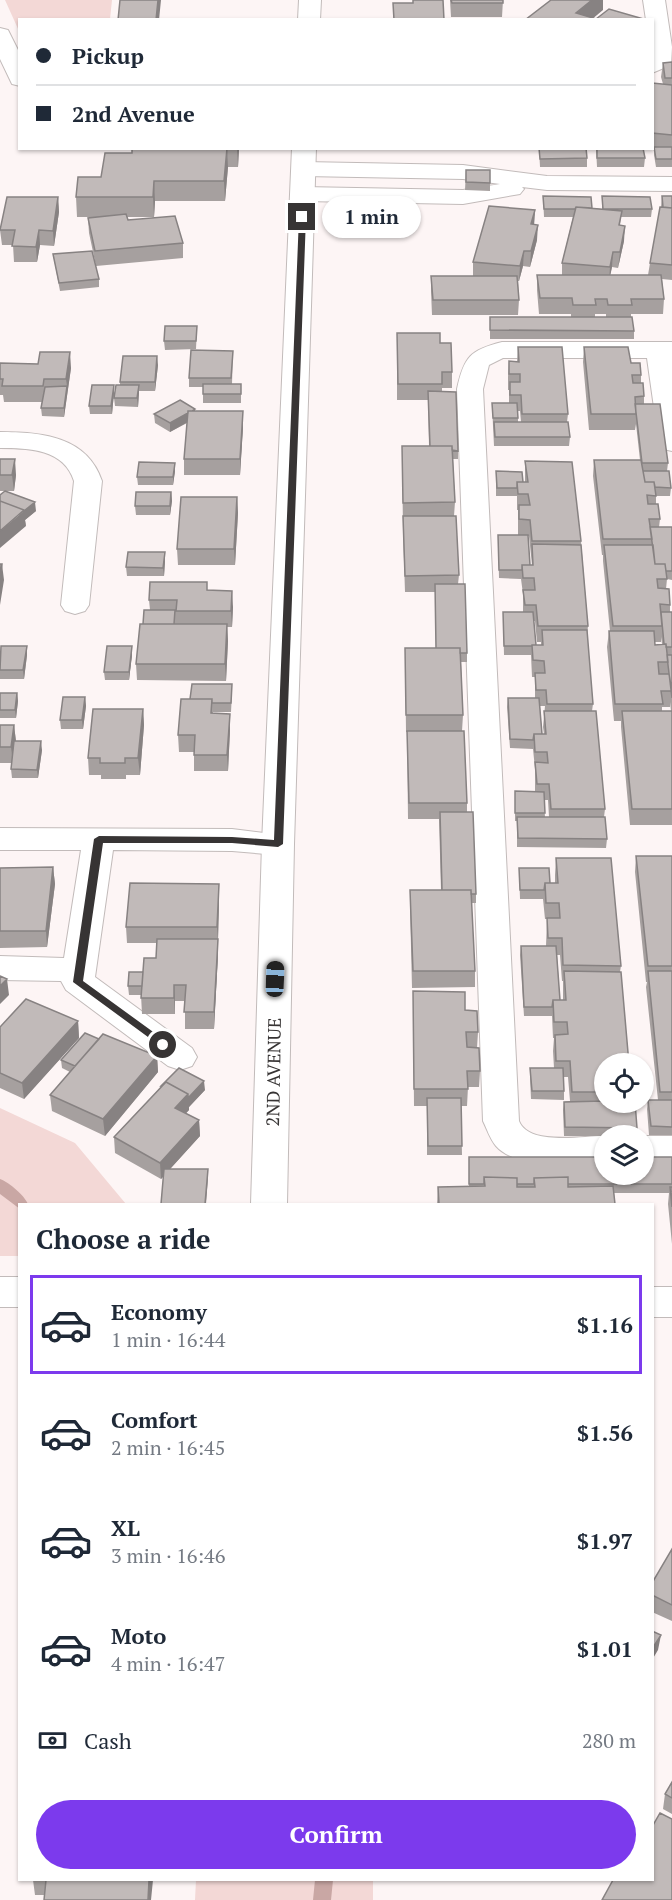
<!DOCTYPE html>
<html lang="en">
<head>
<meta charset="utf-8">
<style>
	:root { --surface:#fff; --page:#f6f6f7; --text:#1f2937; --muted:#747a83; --line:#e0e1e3; --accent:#7c3aed }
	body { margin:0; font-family:"PT Serif",serif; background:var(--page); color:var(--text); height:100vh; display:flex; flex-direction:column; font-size:22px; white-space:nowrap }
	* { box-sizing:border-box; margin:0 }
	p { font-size:20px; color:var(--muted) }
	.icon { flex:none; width:33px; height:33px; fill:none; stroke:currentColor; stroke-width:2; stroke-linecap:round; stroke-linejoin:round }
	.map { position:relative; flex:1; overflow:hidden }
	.details { position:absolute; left:18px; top:1203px; width:636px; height:678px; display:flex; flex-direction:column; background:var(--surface); border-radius:0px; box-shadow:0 2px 4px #0004 }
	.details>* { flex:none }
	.top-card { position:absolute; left:18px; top:18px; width:636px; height:132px; border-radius:0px; box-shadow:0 2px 4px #0004; display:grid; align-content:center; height:132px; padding:0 18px; background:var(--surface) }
	.buttons { position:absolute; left:594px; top:1053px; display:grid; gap:12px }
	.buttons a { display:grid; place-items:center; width:60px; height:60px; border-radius:50%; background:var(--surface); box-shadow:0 2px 4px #0004; font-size:30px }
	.end { position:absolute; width:27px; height:27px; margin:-14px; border:8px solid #373434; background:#fff; box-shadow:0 0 0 3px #fff }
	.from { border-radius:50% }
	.bubble { position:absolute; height:42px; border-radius:21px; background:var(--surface); box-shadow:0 2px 4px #0004; font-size:20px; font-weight:700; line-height:42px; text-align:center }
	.car { position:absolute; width:18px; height:36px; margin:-18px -9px; border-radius:8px; box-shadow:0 0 4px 2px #0007; background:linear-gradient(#222 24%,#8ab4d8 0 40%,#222 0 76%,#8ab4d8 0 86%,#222 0) }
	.top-card b { display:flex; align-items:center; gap:21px; height:57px; font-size:22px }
	.top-card b+b { border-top:2px solid var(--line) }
	.top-card i { width:15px; height:15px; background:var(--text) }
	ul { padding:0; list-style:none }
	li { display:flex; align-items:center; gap:18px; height:99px; margin:0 12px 9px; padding:0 6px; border:3px solid transparent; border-radius:0px }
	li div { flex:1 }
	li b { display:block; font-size:22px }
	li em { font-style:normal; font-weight:700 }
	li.selected { border-color:var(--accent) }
	li>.icon { width:54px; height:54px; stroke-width:1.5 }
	h2 { padding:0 18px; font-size:27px; line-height:72px }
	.pay { display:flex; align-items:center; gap:15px; height:66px; padding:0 18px; font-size:22px }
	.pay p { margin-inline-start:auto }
	.primary-button { display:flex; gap:12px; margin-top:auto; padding:12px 18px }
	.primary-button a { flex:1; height:69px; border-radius:36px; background:var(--accent); color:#fff; font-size:24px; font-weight:700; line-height:69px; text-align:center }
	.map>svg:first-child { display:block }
</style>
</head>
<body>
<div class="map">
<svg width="672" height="1900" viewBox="0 0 672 1900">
	<rect width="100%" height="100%" fill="#fdf5f5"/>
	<path fill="#f3d8d6" d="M5,0H112L110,19L20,20L19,31Z
		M0,1108L75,1143L126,1204H20L19,1256H0Z
		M196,1880H373V1900H195Z"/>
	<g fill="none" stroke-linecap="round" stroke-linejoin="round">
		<path fill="#c9a7a4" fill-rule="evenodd" d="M0,1179C10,1183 24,1195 28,1204H20V1209L0,1194Z
			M315,1880H333L331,1900H313Z"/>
		<g stroke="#c2bbba" stroke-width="2">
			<path id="street" d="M643,0H665L672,47L671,65L652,73V20H646Z
				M0,28L8,30L20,54V86L12,84L0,59Z
				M304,162L463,165L547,176L672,177V191L547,190L522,187L524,189L520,194L463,204L303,201L295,199L291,194L295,189L303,187L463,190L500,184L463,179L304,176L296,174L292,169L296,164Z
				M502,342H672V451L663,449L659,443L647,358H503L489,365L483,389L519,1121C529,1146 582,1136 604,1136V1162C576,1164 517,1170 496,1146C490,1139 487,1129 483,1121L457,389C464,357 470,350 502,342Z
				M0,432C41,432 87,436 102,481L89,605L85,611L75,614L65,611L61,605L74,481C64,449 29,448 0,448Z
				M0,828L232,829L289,836L294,844L289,852L278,855L232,851L113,850L95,977L192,1048L197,1057L192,1066L180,1070L168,1066L66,990L61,981L0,980V956L64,958L81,850H0Z
				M644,1136H672V1162H644Z
				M652,1287H672V1317H652Z"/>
		</g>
		<g stroke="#c2bbba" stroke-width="2">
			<path id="secondary" d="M299,0H321L320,20H298Z
				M292,148H316L294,844L287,1204H251L262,844Z
				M0,1277H20V1307H0Z"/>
		</g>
		<use href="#street" fill="#fff" fill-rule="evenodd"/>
		<use href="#secondary" fill="#fff" fill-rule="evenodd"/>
	</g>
	<path fill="#a6a09f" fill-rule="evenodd" d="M450,0H503L502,17H451Z
		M672,62V167H656L654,155V149L652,148V83L663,84L661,77L663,63Z
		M132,148H239L238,167H228L225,201H155L154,217H127L128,220L183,243V258L96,266L89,233L88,218L95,217H77L76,197L132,153Z
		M539,148H591V150L586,149L587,158V167H540Z
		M596,148L645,158L644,167H597Z
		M466,170H490V191L465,190Z
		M543,196L592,208L602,209V196L652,209L651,217H621L620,225L624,241L618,268L612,267L610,275H648L650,263L661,207L662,196H672V280L662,279L664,299L663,314H631V317L634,331V339H490V317H571V314H539L537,290V275H562V263L573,217H544ZM595,314H606V317H595Z
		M58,197L59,212L54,246L40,245L37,262H14L13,245H2L0,230Z
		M535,210L534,225L537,240L530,267L523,266L519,281H518L519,300L518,315H432L431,291V276H473V262Z
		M53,254L99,279V287L60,291Z
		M197,326L196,349L165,350L164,341Z
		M397,333L440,343L452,372V388H442V392L458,451V459H453L455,502L454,516L459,575L458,584L467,653V662H461L463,715L462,731L467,803V812L476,894V903H471L475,971V987L412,988L410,906V890H441L439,819H408L407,732H406L405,648H436L435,592H405L403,532L402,446H429L428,400H397Z
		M518,347L568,414L567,422L570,437L569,446H494L493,426L492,403H509V390H508V377L509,361H517ZM518,411H520L521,422H518Z
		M584,347L631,363L641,375V383L644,396V404L668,463L667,471L671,488L670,496H656V504L660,519L659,527H672V580L667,579L666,589L670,605V612H672V825H630L621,727V721H614L607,647L609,631H610L603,561V555H602L593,476L594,460H640L636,424L635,430H589L583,362ZM661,637L662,644L655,645V642H661ZM670,702L671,711H662V707H670Z
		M233,351L232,384H241V403H203V387H189V378Z
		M0,363L71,368L64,417L42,416L41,408L42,402H4L3,395H0Z
		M158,365L155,391H139L138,407L115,406L114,398L120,385V382Z
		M114,385V393L112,414H90L89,406Z
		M195,409V411L243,427L240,475H184V459L187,423L170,432L155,423L154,414Z
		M0,459L16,475L14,491H5L36,511L25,520L26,526L5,491H0Z
		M525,461L581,541L588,626L587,636L593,704L592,711L605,809L604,817L607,839L606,848L517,847V821H515V791H535V769L533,749L510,748L507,707L508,698H535V677H532L531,655H504L503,612H523V594L521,579L499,578L498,535H518V510H517V496H496V472L523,482H525ZM528,536H529L532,565H530ZM534,621H535L537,642H541V645H536ZM540,706H545L543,727L544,734H542ZM544,800H548L549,817H545Z
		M175,471L173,485H138L137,477Z
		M171,492L172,501L170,515H136L135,506Z
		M237,497L238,513L235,565H178L177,549Z
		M165,552V561L164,576H127L126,567Z
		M208,590L233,607L232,627H227L228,641L226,681L137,680L136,664L143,624L150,610L149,600Z
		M0,651L27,655L24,679H0Z
		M132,655L129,680H105L104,672Z
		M0,693H17L18,701L16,718H0Z
		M232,693L231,712H213V713L230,730L228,771H194V752H179L178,735L190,699Z
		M85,697L86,706L83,729H61L60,720Z
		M143,709L144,725L140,775H126V779H101V775H89L88,758Z
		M0,725H14L16,741L42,750L38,778H12L11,769L12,763H0Z
		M636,856H672V1135H649L647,1109L648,1100H658L646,987L647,982H646L635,872Z
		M556,858L621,966L604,1064V1102L637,1128L636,1136H564L563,1110L564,1102L570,1101L568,1077H564V1100L531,1099L530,1077V1068H554L553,1051L554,1038H553L552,1016H524L520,955L521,946H546L547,919H545L543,899H520L519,868L550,883H555V875ZM557,955H560L562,981H563V1000H560Z
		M53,867L55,884L47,947L0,948V868Z
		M219,884V900L218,940V955L214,1029H185V1001H175V1014H142L141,995H129L128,986L156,958L157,943H127L126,927Z
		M413,991L465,1010L478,1032L477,1048L480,1071L479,1087H468L467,1106H461L462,1155H427V1106H414Z
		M78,1021L79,1038L24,1099L0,1088V1027Z
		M99,1039L157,1056L158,1072L105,1136L52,1111L50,1095L70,1072L62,1068L61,1060Z
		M161,1086L205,1090L189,1107V1110L186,1113L199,1120L200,1136L170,1169L208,1178L163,1177L161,1179L115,1153L114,1137L161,1087Z
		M469,1157H672V1244L668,1204L669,1193H614L615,1204H437L438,1187H469Z
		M672,1549V1621L652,1612V1583Z
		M672,1782V1814L663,1809L665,1794Z
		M33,1880H153L45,1895H35Z"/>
	<path fill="#878282" d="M158,0H161L159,20H156Z
		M592,0H603V10L591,20L576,13Z
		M227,148L228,167L225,201L224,181Z
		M237,148H239L238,167Z
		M154,181L155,201L154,217L153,197Z
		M58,197L59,212L54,246L53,231Z
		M535,210L534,225L531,224Z
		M538,225L537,240L530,267L531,251Z
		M625,226L624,241L618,268L620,252Z
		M39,230L40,245L37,262L36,247Z
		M524,251L523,266L519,281L520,266Z
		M613,252L612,267L609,282L610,267Z
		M70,352L71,368L64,417V408L67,386L66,379Z
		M157,356L158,365L155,391V382Z
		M114,385V393L112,414L111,406Z
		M139,385V393L138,407L137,398Z
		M195,409V418L170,432V423Z
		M243,411V427L240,475V459Z
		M15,459L16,475L14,491L12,475Z
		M175,463V471L173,485V477Z
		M171,492L172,501L170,515V506Z
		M237,497L238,513L235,565L234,549Z
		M35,502L36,511L25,520L26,526L0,548V531Z
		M165,552V561L164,576L163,568Z
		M2,564L4,580L0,605V578Z
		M232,591L233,607L232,627L231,611Z
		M227,624L228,641L226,681L225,664Z
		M27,646V655L24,679L23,670Z
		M132,646V655L129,680V672Z
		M17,693L18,701L16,718L15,710Z
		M85,697L86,706L83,729L82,720Z
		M143,709L144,725L140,775L138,758Z
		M230,714V730L228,771L227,755Z
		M14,725L16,742L13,763L11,747Z
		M41,741L42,750L38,778L37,770Z
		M53,867L55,884L47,947L46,931Z
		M219,884V900L218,940V955L214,1029V1012L218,941L217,927Z
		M7,979L9,995L0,1004V986Z
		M174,985L175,1001V1014L174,998Z
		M78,1021L79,1038L24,1099L22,1083Z
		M157,1056L158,1072L105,1136L103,1119Z
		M204,1081L205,1090L189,1107V1110L176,1124L175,1108L188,1094Z
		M199,1120L200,1136L161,1179L160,1163Z
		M208,1169V1178L206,1204H205Z
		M661,1635L658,1650L652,1660V1649Z
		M149,1880H153L151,1900H148Z"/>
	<path fill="#c1bab9" stroke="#878282" stroke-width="1.5" d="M120,0H158L156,20H118Z
		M413,0H443L444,20H394L393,3H413Z
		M451,0H503V3H452Z
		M551,0H592L576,13L596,19L609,9L647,20H525Z
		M672,62V78H665L663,63Z
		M652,83L672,85V135L652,133Z
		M654,147H672V159H656Z
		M132,148H227L224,181H154L153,197H76L78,177H101L105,153H132Z
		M539,148H586L587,158L540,159Z
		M597,148H643L645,158H597Z
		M466,170H490V183L466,182Z
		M543,196L591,197L592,208L576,207L575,209H544Z
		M602,196L650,197L652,209H603Z
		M662,196H672V208L663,207Z
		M7,197H58L53,231L39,230L36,247L12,246L15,230H0Z
		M489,206L535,210L531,224L538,225L531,251H524L520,266L473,262Z
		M576,207L622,211L619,225L625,226L620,252H613L610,267L562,263Z
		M660,207L672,208V265L650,263Z
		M126,214L128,220L175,216L183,243L95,251L88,218Z
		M92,251L99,279L59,283L53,254Z
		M537,275H661L664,299H631L632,305H608L607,299H595L596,305H573L572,298H540Z
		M431,276H517L519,300H433Z
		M490,317H632L634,331L490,330Z
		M165,326H197L196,341H164Z
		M397,333H440V343H451L452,372H442V384H398Z
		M518,347H562L568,414H522L521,395H510V382H520V374H509V361L519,362Z
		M584,347H628L631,363H640L641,375H632L633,383H643L644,396L635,397L636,414H591Z
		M191,350L233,351L231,378H189Z
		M40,352H70L66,379H44L43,386H2L3,379H0V363L38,364Z
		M123,356H157L155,382H120Z
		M203,384H241V394H203Z
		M92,385H114L111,406H89Z
		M116,385H139L137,398H114Z
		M67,386L64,408H41L45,387Z
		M428,391L456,392L458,451L452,450V446H430Z
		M180,400L195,409L192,411H188V413L170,423L154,414Z
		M492,403H517L518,418H493Z
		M635,404H660L668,463H642Z
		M188,411H243L240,459H184Z
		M494,422H568L570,437H495Z
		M402,446H452L455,502L403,503Z
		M0,459H15L12,475H0Z
		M594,460H641L645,482H654L656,496L647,495L648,504H658L660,519H649L652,539H603Z
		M525,461L572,462L581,541H532L530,520L519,519V505H530L528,494H518L517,482H528Z
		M139,462L175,463L173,477H137Z
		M496,471L522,472L523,482H517V488H497Z
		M643,471H669L671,488L655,487L654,482H645Z
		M5,491L35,502L24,511V510L0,501V495Z
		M136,492H171L170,506H135Z
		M181,497H237L234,549H177Z
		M0,501L24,510L0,531Z
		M403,516H456L459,575L405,576Z
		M650,527H672V571H666L665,564H655Z
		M498,535H528L530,565H522V570H499Z
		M532,544L581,545L588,626H538L536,605H525L523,590H535L534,578H523L522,565H533Z
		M604,545H653L655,564H665L667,579H657L658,588L669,589L670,605L660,604L662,626H613Z
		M128,552H165L163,568L126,567Z
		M0,564H2L0,578Z
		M150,582H207V590L232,591L231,611H176L177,600H149Z
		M435,584H465L467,653H460V648H436Z
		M144,610H175L174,624H143Z
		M503,612H533L536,645H532V646H504Z
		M661,612H672V647H666V644H664Z
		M140,624H227L225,664H136Z
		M542,630H587L593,704H547L546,690H536L535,673H545L544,661L533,660L532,645H543Z
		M609,631H654L655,645L666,644L668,662H658L659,674H669L672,691H661L663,704H615Z
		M1,646H27L23,670H0Z
		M107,646H132L129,672H104Z
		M405,648H460L463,715H406Z
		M667,655H672V698L668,665Z
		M192,684H232L231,703H212V699H190Z
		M0,693H17L15,710H0Z
		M63,697H85L82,720H60Z
		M508,698H539L542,734H534L533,740L510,739Z
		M181,699H212L211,713L230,714L227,755H194L195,735H178Z
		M93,709H143L138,758H125V763H100V758H88Z
		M544,711H596L605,809H551L549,784H537L535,762L548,763L547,752H535L534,734H546Z
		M622,711H672V809H632Z
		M0,725H14L11,747H0Z
		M407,731H464L467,803H409Z
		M14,741H41L37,770L11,769Z
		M515,791L544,792L545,813H515Z
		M440,812H473L476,894H471V890H442Z
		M517,817H605L607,839L518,838Z
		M636,856H672V966H648Z
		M556,858H611L621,966L563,965L562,938H548L547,918H560L559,903H546L545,883H558Z
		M53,867L46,931H0V868Z
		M519,868H549L550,883H545L544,890H520Z
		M130,883L219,884L217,927H126Z
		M410,890H471L475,971H413Z
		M157,939H218L214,1012H184L186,985H174V998H141L144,958H156Z
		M521,946H556L560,1000H553L552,1007H524Z
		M564,971L621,972L629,1064H604V1092H572L570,1061H556L555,1035L568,1034L567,1022H554L553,1000H566Z
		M648,971H672V1092H660Z
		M129,972H143L142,986H128Z
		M0,976L7,979L0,986Z
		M413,991L465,992V1010L477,1011L478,1032H466L467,1047L479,1048L480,1071H467L468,1089H414Z
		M26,999L78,1021L22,1083L0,1073V1027Z
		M85,1033L99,1039L75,1066L61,1060Z
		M103,1034L157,1056L103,1119L50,1095Z
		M179,1068L204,1081L188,1098V1094L166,1082L162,1086H161Z
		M530,1068H563L564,1091H532Z
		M166,1082L188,1094L175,1108L199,1120L160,1163L114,1137Z
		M427,1098H461L462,1146H428Z
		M648,1100H672V1127L651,1126Z
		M604,1101V1102H635L637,1128L565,1127L564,1102Z
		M469,1157H604V1174H644V1157H672V1184H568V1177L534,1178V1184H517V1178L484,1177V1184H469Z
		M164,1169H208L205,1204H161Z
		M484,1177L517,1178V1187H535L534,1178L568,1177V1187L613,1186L615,1204H439L438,1187L485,1186Z
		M670,1187H672V1207Z
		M672,1549V1605L652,1595V1583Z
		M652,1631L661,1635L652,1649Z
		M672,1782V1798L665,1794Z
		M660,1813L672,1819V1900H602L613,1880H652V1827Z
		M46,1880H149L148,1900H44Z"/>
	<path fill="#373434" d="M302,215L306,217L283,844L278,847L232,843H103L83,981L167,1042L168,1045L163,1048L73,982L94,839L99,836L232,837L274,840L299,217Z"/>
	<g text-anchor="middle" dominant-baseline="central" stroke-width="4.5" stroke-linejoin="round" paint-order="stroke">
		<g font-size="18" fill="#373434" stroke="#fff">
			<text transform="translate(273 1072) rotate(-89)">2ND AVENUE</text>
		</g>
	</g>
</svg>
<div class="buttons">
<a><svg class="icon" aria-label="locate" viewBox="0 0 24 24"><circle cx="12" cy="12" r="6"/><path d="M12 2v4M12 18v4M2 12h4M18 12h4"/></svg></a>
<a><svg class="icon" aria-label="layers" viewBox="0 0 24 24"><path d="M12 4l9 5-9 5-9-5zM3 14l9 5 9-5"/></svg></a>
</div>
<i class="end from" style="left:163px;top:1045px"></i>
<i class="end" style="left:302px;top:217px"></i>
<div class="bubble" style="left:322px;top:196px;width:99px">1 min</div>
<i class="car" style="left:275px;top:979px;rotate:2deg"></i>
<div class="top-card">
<b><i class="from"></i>Pickup</b>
<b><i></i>2nd Avenue</b>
</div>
<section class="details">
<h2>Choose a ride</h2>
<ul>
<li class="selected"><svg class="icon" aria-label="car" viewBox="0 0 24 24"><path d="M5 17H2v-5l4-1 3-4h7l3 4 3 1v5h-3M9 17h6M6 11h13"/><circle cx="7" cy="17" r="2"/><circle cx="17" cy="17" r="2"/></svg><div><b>Economy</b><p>1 min · 16:44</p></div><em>$1.16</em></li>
<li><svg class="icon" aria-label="car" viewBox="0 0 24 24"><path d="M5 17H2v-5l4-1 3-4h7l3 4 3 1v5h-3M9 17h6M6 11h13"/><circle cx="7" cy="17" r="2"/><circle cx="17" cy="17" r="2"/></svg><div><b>Comfort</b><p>2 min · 16:45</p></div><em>$1.56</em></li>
<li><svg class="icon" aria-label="car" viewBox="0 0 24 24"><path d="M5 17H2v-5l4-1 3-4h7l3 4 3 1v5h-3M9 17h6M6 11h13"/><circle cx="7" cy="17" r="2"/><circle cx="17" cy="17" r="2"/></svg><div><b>XL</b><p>3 min · 16:46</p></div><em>$1.97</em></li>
<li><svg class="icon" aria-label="car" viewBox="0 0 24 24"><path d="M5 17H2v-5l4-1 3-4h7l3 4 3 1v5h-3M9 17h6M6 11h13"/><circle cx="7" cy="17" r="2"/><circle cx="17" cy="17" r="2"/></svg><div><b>Moto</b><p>4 min · 16:47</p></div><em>$1.01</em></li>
</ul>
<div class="pay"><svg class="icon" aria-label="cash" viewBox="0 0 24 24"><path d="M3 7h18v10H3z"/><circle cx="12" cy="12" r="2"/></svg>Cash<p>280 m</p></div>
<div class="primary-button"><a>Confirm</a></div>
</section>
</div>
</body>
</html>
